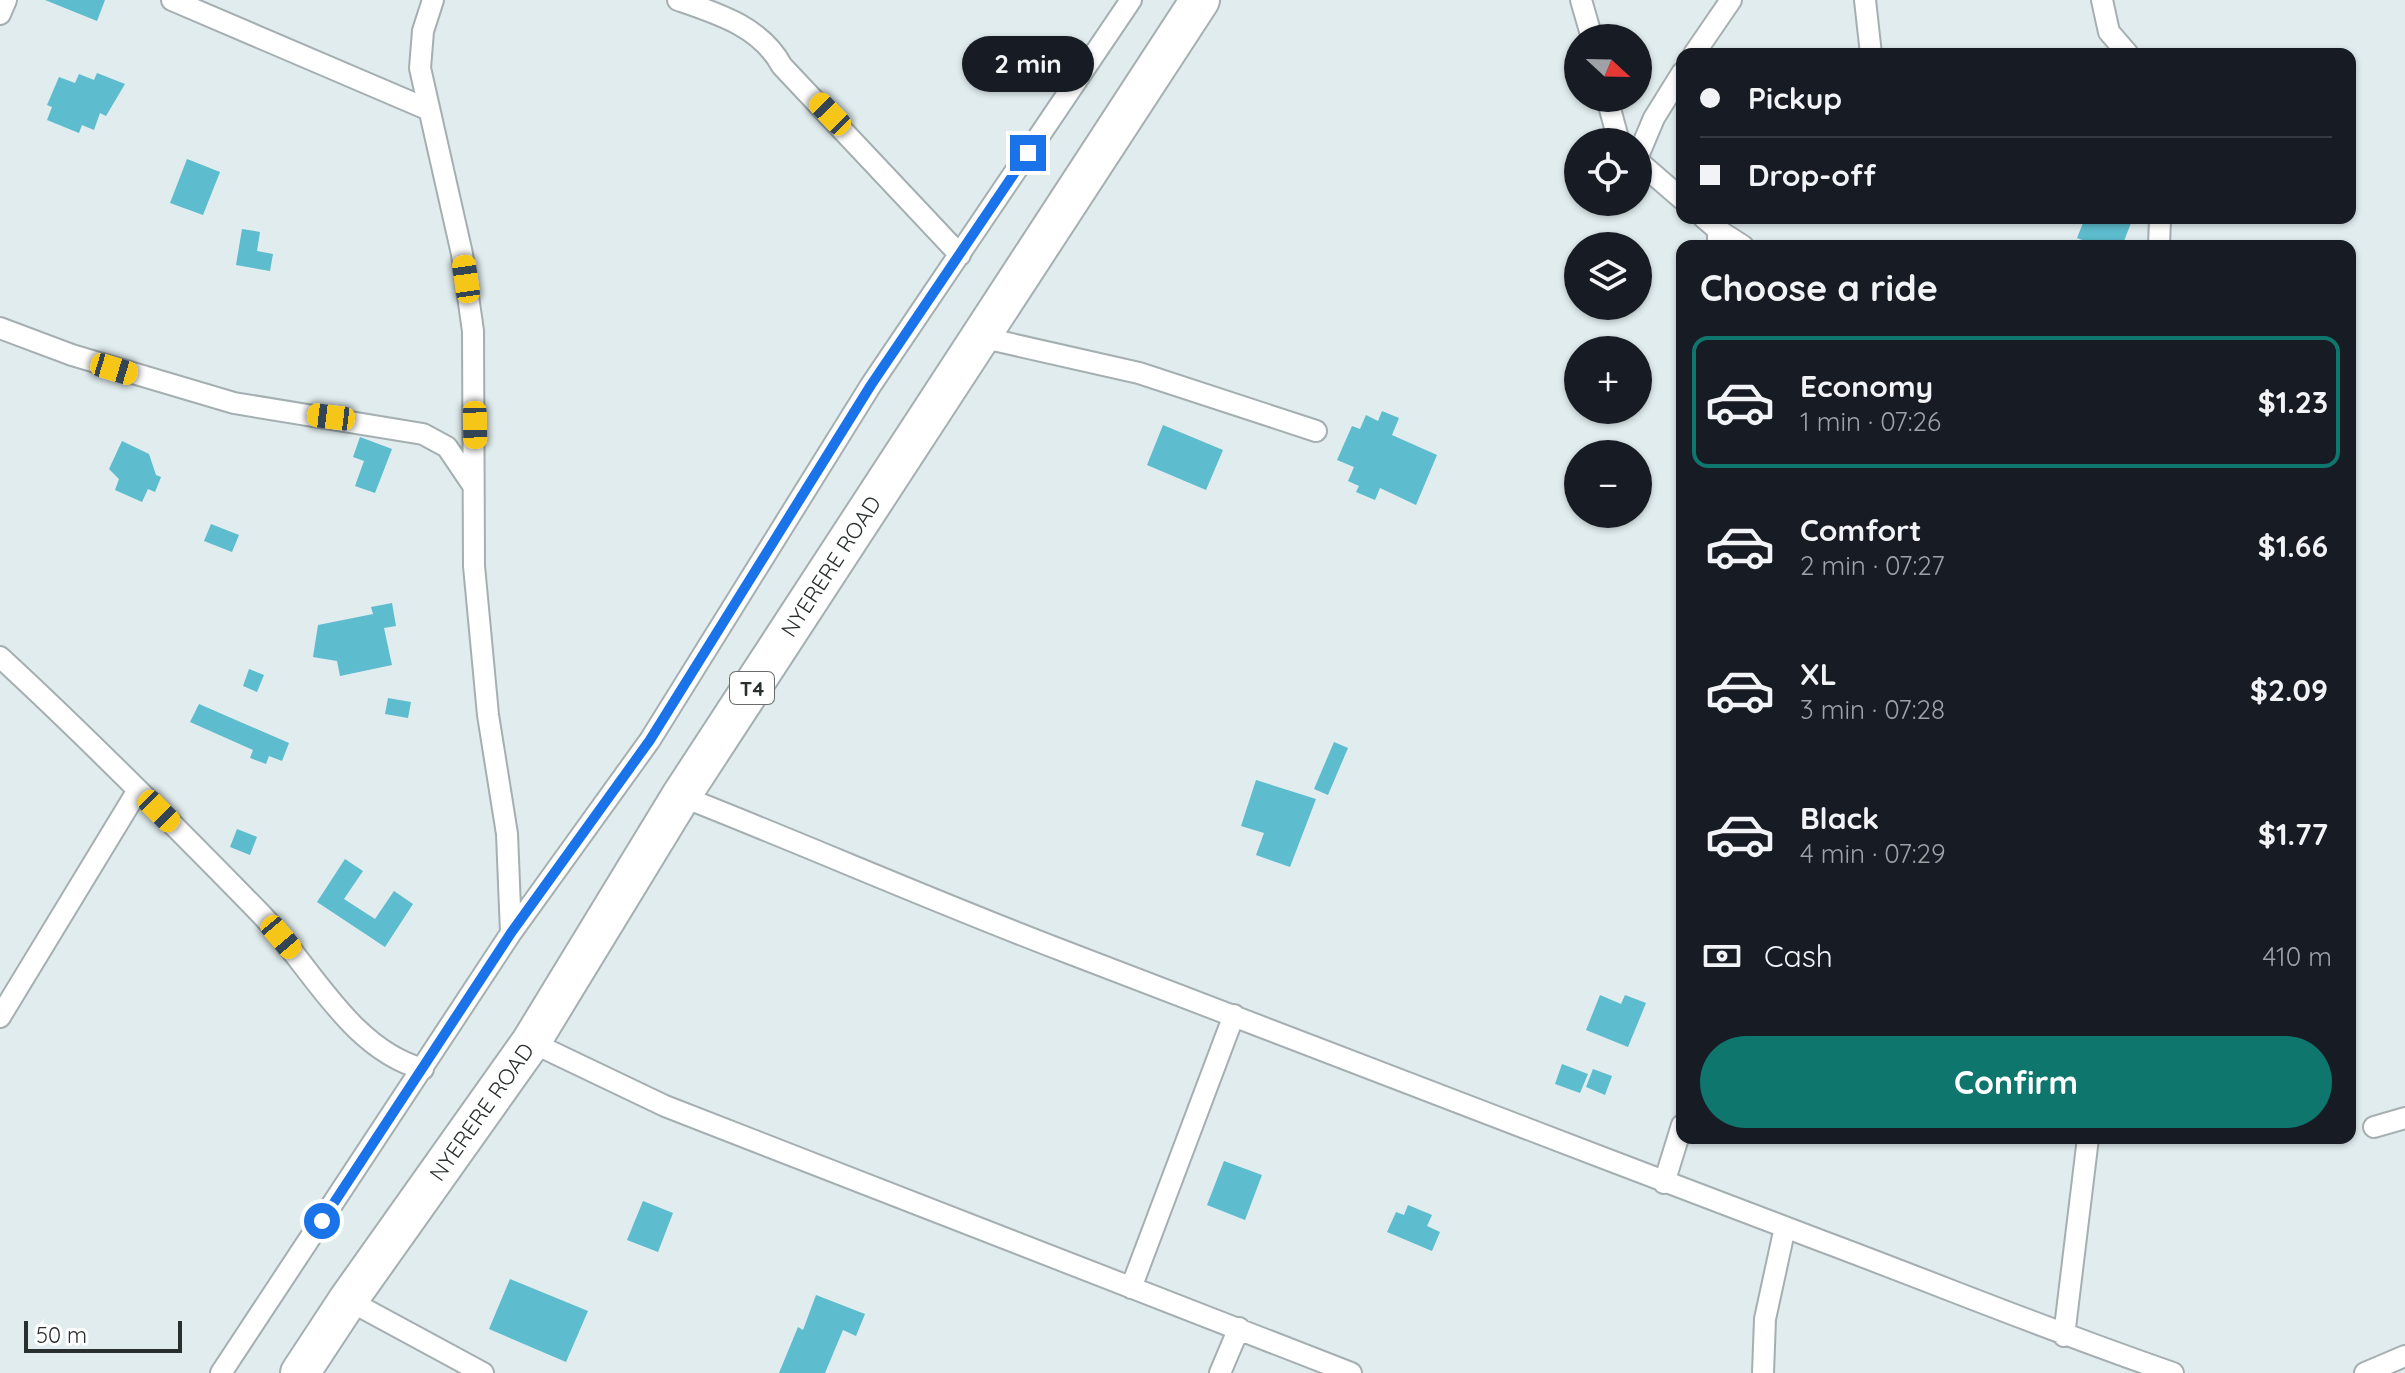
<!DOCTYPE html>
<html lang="en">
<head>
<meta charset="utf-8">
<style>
	:root { --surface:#171b24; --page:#20242c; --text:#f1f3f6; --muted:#9ea1a6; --line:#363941; --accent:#0f766e }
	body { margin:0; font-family:Quicksand,sans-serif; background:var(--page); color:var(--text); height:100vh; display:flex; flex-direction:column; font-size:30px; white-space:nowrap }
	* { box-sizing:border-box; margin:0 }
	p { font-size:26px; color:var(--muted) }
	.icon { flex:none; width:44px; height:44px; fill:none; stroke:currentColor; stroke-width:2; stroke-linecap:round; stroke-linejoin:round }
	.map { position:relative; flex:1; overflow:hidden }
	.panel { position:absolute; left:1676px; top:240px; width:680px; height:904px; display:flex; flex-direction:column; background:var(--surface); border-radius:16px; box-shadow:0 2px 6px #0004 }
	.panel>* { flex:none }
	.guide { position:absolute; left:1676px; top:48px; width:680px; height:176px; border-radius:16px; box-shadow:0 2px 6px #0004; display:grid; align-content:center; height:176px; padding:0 24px; background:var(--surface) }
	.needle { width:52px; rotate:112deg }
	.fabs { position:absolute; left:1564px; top:24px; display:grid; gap:16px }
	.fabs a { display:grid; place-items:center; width:88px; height:88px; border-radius:50%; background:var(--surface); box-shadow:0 2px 6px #0004; font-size:40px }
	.scale { position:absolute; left:24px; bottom:20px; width:158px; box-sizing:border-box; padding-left:8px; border:4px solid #292e2e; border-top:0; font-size:22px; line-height:28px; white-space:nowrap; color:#292e2e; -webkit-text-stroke:6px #fff; paint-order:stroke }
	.end { position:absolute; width:36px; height:36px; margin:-18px; border:10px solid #1a73e8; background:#fff; box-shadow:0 0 0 4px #fff }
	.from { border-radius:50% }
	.bubble { position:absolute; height:56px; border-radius:28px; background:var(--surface); box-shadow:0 2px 6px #0004; font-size:26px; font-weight:700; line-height:56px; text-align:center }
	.car { position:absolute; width:24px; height:48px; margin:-24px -12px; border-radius:10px; box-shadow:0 0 6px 2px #0007; background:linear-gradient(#f5c518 24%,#345 0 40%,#f5c518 0 76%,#345 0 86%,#f5c518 0) }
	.guide b { display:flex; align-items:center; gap:28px; height:76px; font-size:30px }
	.guide b+b { border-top:2px solid var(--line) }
	.guide i { width:20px; height:20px; background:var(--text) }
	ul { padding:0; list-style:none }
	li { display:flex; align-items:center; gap:24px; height:132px; margin:0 16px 12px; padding:0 8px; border:4px solid transparent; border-radius:16px }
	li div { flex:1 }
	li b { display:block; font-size:30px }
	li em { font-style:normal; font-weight:700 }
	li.active { border-color:var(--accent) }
	li>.icon { width:72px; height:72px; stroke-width:1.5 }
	h2 { padding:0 24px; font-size:36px; line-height:96px }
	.pay { display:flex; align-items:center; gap:20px; height:88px; padding:0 24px; font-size:30px }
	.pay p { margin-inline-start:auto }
	.button { display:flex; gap:16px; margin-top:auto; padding:16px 24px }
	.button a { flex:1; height:92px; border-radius:48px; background:var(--accent); color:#fff; font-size:32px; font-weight:700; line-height:92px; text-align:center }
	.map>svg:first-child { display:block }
</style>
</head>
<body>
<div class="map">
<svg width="2405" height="1373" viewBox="0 0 2405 1373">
	<rect width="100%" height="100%" fill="#e0ecee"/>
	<path fill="#5dbccd" d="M45,0H105L97,21Z
		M97,73L125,84L106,116L100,113L94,130L82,125L79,133L47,120L52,107L47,105L59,77L75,83L79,74L94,80Z
		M187,159L220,172L203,215L170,203Z
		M2085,218H2133L2122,246H2098L2077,238Z
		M242,229L260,232L257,251L273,254L270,271L236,265Z
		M1382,411L1399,418L1392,435L1437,455L1416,505L1380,488L1375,500L1356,492L1359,486L1348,481L1354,467L1337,460L1352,426L1360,429L1366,415L1378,421Z
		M1163,425L1223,450L1206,490L1147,465Z
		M360,437L392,449L375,493L355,486L364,461L353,457Z
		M122,441L149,454L156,475L161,477L155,492L148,489L142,502L115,490L119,479L109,469Z
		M211,524L239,535L232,552L204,541Z
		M392,603L396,626L384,628L392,665L340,676L337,661L313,657L318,625L373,614L371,607Z
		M249,669L264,675L257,692L243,686Z
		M388,698L411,702L408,718L385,714Z
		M199,704L289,743L282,761L269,756L266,764L250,758L253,750L190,722Z
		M1334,742L1348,748L1328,795L1314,789Z
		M1256,780L1316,799L1290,867L1256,855L1264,833L1241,826Z
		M237,829L257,837L250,855L230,847Z
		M345,859L363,871L344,899L375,919L394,891L413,904L385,947L317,902Z
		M1600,995L1621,1004L1625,995L1646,1003L1628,1047L1586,1030Z
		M1562,1064L1588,1074L1580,1093L1555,1084Z
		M1593,1069L1612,1076L1605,1095L1586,1087Z
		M1224,1161L1262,1175L1245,1220L1207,1205Z
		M643,1201L673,1213L658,1252L627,1240Z
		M1408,1205L1432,1215L1427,1226L1440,1232L1432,1251L1387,1232L1396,1212L1404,1215Z
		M510,1279L588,1311L566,1362L489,1329Z
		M816,1295L865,1314L856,1336L843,1330L825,1373H779L798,1327L803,1330Z"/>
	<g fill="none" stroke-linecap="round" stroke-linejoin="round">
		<g stroke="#a5afb1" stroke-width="24">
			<path id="street" d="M172,0L427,109
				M433,0L423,31L420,68L462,254L473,331L474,566L488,715L507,834L511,933
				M678,0C719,14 761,27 782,66L960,255
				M1581,0L1592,38
				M1865,0L1871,54
				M2102,0L2109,32L2128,54
				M0,14L6,0
				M1694,54L1731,0
				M1607,98L1619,142
				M1638,156L1654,118L1682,73
				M1638,161L1682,199
				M1704,218L1718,230V246
				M1718,230L1743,246
				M2159,246L2160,218
				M0,328L72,355L234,403L423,434L447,447L472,484
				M980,337L1139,373L1316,431
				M0,657C89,739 175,826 259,912C310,964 349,1049 423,1069
				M681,796C808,846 933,901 1061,950C1313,1047 1566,1144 1819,1240C1937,1284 2053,1332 2173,1373
				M0,1017L138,790
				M531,1042L665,1106L1351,1373
				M2374,1127L2405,1118
				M1664,1183L1682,1125
				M1131,1288L1234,1015
				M348,1300L483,1373
				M2064,1336L2088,1138
				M221,1373L511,933L650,740L871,385L1131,0
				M1220,1373L1239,1328
				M1763,1373L1765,1319L1785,1227
				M2365,1373L2405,1356"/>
		</g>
		<g stroke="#a5afb1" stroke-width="42">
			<g id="highway">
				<path id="s1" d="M300,1373L348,1300L531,1042L681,796L1200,0"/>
			</g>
		</g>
		<use href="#street" stroke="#fff" stroke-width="20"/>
		<use href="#highway" stroke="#fff" stroke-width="38"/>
	</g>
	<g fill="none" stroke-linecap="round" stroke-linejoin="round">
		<path stroke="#1a73e8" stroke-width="10" d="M322,1221L511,933L650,740L871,385L1028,153"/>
	</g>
	<g text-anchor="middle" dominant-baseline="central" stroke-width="6" stroke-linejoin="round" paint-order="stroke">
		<rect fill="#fff" stroke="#696d6d" stroke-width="2" x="730" y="672" width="44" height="32" rx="6"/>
		<g font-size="20" font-weight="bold" fill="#292e2e">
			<text x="752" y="688">T4</text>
		</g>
		<g font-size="22" fill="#292e2e" stroke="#fff">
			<text stroke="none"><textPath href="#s1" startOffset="966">NYERERE ROAD</textPath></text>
			<text stroke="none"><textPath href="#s1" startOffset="318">NYERERE ROAD</textPath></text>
		</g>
	</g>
</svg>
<div class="fabs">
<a><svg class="needle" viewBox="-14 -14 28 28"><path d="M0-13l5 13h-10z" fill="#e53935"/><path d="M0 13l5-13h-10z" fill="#9ea1a6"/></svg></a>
<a><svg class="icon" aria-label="locate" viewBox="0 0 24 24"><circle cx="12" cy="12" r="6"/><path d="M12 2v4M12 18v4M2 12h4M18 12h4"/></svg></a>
<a><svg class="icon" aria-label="layers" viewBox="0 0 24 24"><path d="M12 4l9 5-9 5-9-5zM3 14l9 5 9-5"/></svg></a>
<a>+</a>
<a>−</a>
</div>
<div class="scale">50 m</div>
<i class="end from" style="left:322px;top:1221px"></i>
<i class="end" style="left:1028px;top:153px"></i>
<div class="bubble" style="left:962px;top:36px;width:132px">2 min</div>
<i class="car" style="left:830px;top:114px;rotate:316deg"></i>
<i class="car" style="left:466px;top:279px;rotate:352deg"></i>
<i class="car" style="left:114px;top:369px;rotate:107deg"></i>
<i class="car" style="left:331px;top:417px;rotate:277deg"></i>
<i class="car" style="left:475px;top:425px;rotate:179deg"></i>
<i class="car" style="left:159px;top:811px;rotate:135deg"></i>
<i class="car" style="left:281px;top:937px;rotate:140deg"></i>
<div class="guide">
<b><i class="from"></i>Pickup</b>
<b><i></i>Drop-off</b>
</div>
<section class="panel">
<h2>Choose a ride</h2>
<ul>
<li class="active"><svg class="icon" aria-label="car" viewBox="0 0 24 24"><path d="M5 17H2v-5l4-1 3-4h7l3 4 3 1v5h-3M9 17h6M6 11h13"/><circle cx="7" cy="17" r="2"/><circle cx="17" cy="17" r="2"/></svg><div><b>Economy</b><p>1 min · 07:26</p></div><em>$1.23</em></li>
<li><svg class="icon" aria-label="car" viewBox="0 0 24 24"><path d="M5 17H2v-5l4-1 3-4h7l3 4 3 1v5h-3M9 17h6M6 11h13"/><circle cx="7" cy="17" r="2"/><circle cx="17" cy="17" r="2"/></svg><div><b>Comfort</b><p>2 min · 07:27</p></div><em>$1.66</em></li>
<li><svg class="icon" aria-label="car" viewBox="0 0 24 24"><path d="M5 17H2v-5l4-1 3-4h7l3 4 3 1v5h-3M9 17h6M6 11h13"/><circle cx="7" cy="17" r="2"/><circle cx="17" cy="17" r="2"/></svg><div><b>XL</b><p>3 min · 07:28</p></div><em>$2.09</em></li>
<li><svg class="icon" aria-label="car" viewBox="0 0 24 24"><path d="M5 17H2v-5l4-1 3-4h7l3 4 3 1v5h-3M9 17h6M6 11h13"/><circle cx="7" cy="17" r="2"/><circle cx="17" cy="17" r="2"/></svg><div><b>Black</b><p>4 min · 07:29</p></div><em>$1.77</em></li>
</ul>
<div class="pay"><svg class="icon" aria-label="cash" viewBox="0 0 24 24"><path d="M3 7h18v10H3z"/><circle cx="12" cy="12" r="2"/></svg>Cash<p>410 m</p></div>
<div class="button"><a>Confirm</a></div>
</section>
</div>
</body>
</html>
